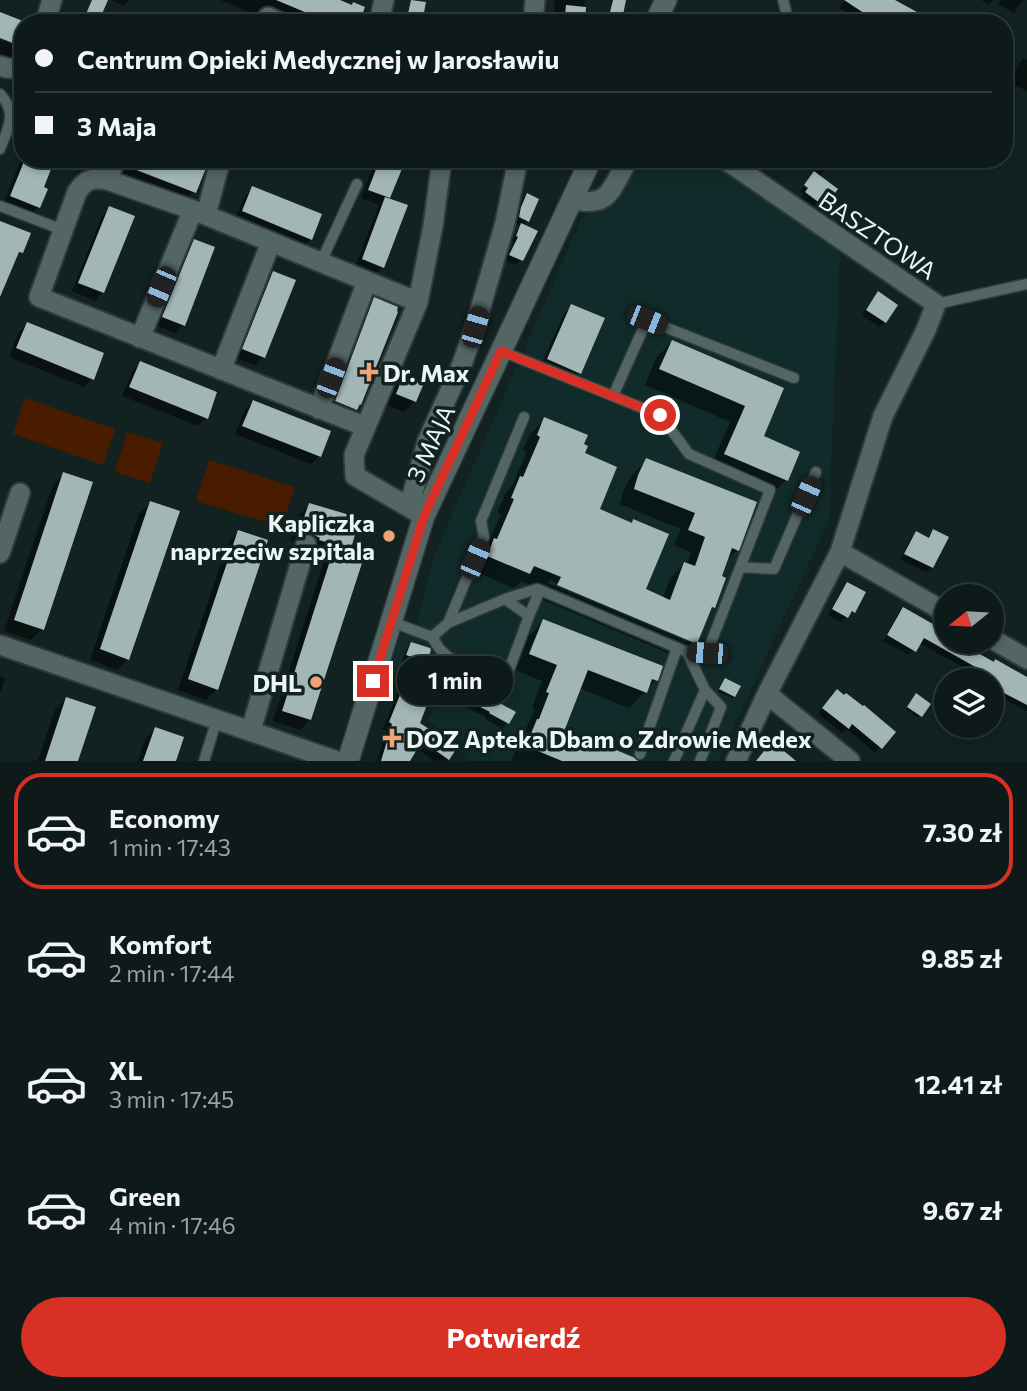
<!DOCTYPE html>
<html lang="pl">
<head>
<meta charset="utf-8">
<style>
	:root { --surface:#0d1a19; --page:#1b2726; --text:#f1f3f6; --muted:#9aa1a2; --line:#2d3838; --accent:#d93025 }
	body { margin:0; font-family:Commissioner,sans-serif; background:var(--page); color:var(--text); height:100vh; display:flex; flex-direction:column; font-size:26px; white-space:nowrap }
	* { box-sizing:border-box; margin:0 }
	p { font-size:23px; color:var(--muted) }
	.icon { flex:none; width:38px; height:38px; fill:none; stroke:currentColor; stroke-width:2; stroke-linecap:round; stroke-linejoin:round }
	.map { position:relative; height:761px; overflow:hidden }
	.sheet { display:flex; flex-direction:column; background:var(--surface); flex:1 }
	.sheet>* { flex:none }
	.top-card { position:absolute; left:14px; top:14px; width:999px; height:154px; border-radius:28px; box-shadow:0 4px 10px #0003,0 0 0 2px var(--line); display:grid; align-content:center; height:154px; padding:0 21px; background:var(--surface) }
	.needle { width:46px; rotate:252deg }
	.buttons { position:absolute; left:934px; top:584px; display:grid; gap:14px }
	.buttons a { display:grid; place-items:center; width:70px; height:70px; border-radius:50%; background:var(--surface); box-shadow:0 4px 10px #0003,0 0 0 2px var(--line); font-size:35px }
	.end { position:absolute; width:32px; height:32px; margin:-16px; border:9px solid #d93025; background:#fff; box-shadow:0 0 0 4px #fff }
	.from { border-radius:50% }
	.bubble { position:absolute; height:49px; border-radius:24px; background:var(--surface); box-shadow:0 4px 10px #0003,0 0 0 2px var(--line); font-size:23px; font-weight:700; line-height:49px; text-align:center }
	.car { position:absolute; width:21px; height:42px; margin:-21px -10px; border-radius:9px; box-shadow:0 0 5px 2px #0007; background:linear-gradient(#222 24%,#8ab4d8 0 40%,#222 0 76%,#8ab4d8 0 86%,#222 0) }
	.top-card b { display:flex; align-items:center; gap:24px; height:66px; font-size:26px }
	.top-card b+b { border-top:2px solid var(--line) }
	.top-card i { width:18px; height:18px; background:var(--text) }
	ul { padding:12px 0 0; list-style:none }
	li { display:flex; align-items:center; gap:21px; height:116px; margin:0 14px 10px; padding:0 7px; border:4px solid transparent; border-radius:28px }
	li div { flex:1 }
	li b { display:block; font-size:26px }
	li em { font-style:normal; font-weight:700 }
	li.active { border-color:var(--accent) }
	li>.icon { width:63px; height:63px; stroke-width:1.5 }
	.primary-button { display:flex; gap:14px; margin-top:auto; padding:14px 21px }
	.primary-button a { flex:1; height:80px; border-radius:42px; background:var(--accent); color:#fff; font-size:28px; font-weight:700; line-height:80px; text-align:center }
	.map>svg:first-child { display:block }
</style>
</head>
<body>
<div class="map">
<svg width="1027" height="761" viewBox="0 0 1027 761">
	<rect width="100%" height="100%" fill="#112221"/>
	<path fill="#102b29" d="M651,159H711L840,252L829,520L718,761H468L458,748L428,721L440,691L389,671L405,620L417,623L433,558L581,220Z"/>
	<path fill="#491c00" d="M25,398L115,429L103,465L13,434Z
		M127,432L163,443L150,483L115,472Z
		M209,460L295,487L282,527L196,501Z"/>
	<path fill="#0007" fill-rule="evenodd" d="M111,0H129L124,6Z
		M220,0H335L359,23H276Z
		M555,0H585L583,23H557L558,18H554Z
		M612,0H622L621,14L619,16L609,14Z
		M844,0H892L922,23H865L839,8Z
		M981,0H992L989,5Z
		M1001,0H1023L1014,13L998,4Z
		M0,14L23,23V54L12,65L0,60V40L19,47V44L0,36Z
		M502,19L519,22L520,23H498Z
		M1024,58L1027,60V91L1010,83L1019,64Z
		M23,155V159H53L41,188L38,207L30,215L3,204Z
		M125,159H178L194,192L186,200L119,174Z
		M270,159H302L294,168Z
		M376,159H404L387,199L383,267L374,275L355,267L379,205L361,198Z
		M743,159H769L757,173L741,162Z
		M797,159H834L819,177L823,206L818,211L801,198L804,194L800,191L815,173Z
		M253,188L311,239L303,247L235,219L245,196Z
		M527,195L528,221L523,226L521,260L516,265L505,260L514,242L512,241L517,231L521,226L514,223L516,213L522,200Z
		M110,208L103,292L95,301L72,291L102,216Z
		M195,241L183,325L175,333L155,325L187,249Z
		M273,273L263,357L255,365L235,358L265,281Z
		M374,299L356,409L345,420L325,412L363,310Z
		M873,299L885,322L879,327L862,315Z
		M572,306L579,373L571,381L540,367L564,314Z
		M27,324L92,379L84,387L9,357L19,332Z
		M672,342L782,389L761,437L798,453L786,480L770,496L709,470L730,422L645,385L656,358Z
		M140,363L206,418L198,426L122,396L132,372Z
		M404,376L415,401L404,412L386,405L393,387Z
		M253,402L319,456L311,464L235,434L245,410Z
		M545,419L582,445L583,454L597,510L631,524L634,521L643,590L663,598L670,579L684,564L687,565L691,552L674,545L681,529L620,504L623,492L632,475L647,460L737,550L726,561L714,607L708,612L695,643L680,658L543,600L547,592L521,581L514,588L473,571L480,555L486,548L501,514L497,513L506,493L512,486L527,452L523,450L530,434ZM550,580L691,639V643L548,583Z
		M64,474L42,629L31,640L4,631L53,485Z
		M150,503L128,659L117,670L90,660L139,514Z
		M309,505L346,556L310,719L300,730L273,721L326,555L311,550L299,542L290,541L299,515Z
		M239,532L217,689L206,700L178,690L228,543Z
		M934,532L946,538L932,567L926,572L901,560L911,538L916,533L928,539Z
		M847,584L853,612L841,622L828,615L842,589Z
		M903,609L947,642L1027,679V711L992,693V681H972L976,674L919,643L909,655L883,641L898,614Z
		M544,621L656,680L629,708L579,688L563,730L632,758L635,761H511L535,709L532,708L542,681L515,670L528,637Z
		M411,644L426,661L421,667L402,661L406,649Z
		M0,676L5,678L0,694Z
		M723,682L734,696L732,698L718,692Z
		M470,683L483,696L513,713L507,723L502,729L485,719L486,717L457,703L465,688Z
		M404,687L417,724L448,759L446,761H434L416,748L408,761H377L387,731L383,729L397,694Z
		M832,697L893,732L875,753L847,729L842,733L818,714Z
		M915,697L929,704L918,718L906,709Z
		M66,699L94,708L76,761H38L55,710Z
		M155,729L182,738L174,761H138L145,739Z"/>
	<path fill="#a1b6b5" d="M92,0H108L98,23H82Z
		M276,0H340L352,5L353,2L365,7L359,23H331Z
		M411,0L426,2L422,23H406Z
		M613,0H626L623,15L610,12Z
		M844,0H895L937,23H879Z
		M566,5L586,7L585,23H564Z
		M0,12L23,21V47L0,38Z
		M25,159H55L44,187L48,189L40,208L10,196Z
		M128,159H183L206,168L196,193L126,166Z
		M380,159H406L390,198L368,190Z
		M814,171L838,189L825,207L805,192L808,188L804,185Z
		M252,186L322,214L312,240L242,211Z
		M527,193L539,199L529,222L519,217L521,207Z
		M385,197L408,205L384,268L362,259Z
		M109,206L135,216L104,293L78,283Z
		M0,221L31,233L23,253L19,252L0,297Z
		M521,223L538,231L523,261L509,255L518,237L516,236Z
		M194,239L215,247L185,326L162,317Z
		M273,271L296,280L265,358L242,349Z
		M878,291L898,305L886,323L866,310Z
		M374,297L398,307L397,311L398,312L361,405L360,404L357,410L335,401Z
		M571,304L605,318L581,374L547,359Z
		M27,322L104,353L94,380L16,348Z
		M672,340L784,388L764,436L800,452L788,481L724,454L745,406L659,369Z
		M140,361L217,392L208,419L129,387Z
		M404,374L424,383L416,402L396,394Z
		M253,400L331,431L321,457L242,426Z
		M544,417L588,435L584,444L588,446L585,453L617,467L600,509L632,523L633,519L669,534L646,589L670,600L684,562L695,566L705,537L688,530L695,513L634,489L638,475L646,458L757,502L739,551L732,548L722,576L726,578L715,608L712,607L697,644L557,585L561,577L534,566L530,574L487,556L494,538L497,539L514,499L511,498L520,476L523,477L540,437L537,435Z
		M63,472L93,482L44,630L14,620Z
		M150,501L180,511L129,660L100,649Z
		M309,503L360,518L349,555L363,560L311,720L282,711L335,545L319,540L320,538L310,533L299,532Z
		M933,529L949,537L933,568L904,554L916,531L929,538Z
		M238,530L268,540L218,690L188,679Z
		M847,582L866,592L855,613L852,611L848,618L832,609Z
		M903,607L947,632V642H967L965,646L994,662L995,659L1027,677V705L992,687V681H973L979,669L924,638L916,652L887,635Z
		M543,619L663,666L658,681L652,679L647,693L588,670L565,729L633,757L638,761H562L526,746L537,719H539L549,693L546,692L557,665L529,654Z
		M411,642L430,648L431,650L427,662L406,655Z
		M725,678L741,686L735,697L719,689Z
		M469,681L488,690L485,695L516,712L509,724L489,713L490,712L461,697Z
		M404,685L430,697L420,723L457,748L449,760L422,741L410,761H381L392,724L389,722Z
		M837,689L844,695L846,693L863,706L864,705L896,732L882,749L852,724L849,729L822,708Z
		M916,693L931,704L922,717L907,707Z
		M66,697L96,707L78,761H45Z
		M155,727L184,737L176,761H143Z
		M772,741L796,761H756Z"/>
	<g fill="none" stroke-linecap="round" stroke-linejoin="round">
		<g stroke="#2f3b3a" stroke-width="13">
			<path id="service" d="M783,0L789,23
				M0,94C18,113 8,128 0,149
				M0,206L63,230
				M321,262L357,184
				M936,304L1027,284
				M501,351L660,415L689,454L770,490L707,653L687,652
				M613,396L647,320L794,378
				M741,567L774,569L816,472
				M505,599L537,589L540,590
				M529,616L540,590L687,652L705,690L721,707L700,761
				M392,622L432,637L439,648L447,656L483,679L503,686L529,616L505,599L448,623L432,637
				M448,623L484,537L481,521L524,417
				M640,754L677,648
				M204,761L217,719
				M674,761L705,690"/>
		</g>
		<g stroke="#2f3b3a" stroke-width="23">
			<path id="minor" d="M268,17L281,23
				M45,23L52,0
				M379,23L384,0
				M533,23L535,0
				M0,66L7,68L23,69
				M724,159L936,304L926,330L883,416L840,552L767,694L736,761
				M107,180L116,159
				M572,200C613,208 610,187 629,159
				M206,215L220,162
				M140,338L193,210
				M221,370L271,242
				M319,409L367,281
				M366,427L39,297L77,192C85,180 92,177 107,180L193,210L418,302
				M424,516L355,476L354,455L418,302L433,226L442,159
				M424,516L412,496L427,442L462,364L475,327L505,223L518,159
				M840,552L947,613
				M0,553L20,493
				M992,639L1027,659
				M0,645L337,761
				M767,694L850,761
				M251,730L306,544"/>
		</g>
		<g stroke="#2f3b3a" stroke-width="24">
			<path id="tertiary" d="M655,23L666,0
				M348,761L424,516L591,159"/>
		</g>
		<use href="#service" stroke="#536664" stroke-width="10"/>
		<use href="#minor" stroke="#536664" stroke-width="19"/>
		<use href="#tertiary" stroke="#536664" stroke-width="21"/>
	</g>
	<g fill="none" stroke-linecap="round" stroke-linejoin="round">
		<path stroke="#d93025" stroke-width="9" d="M373,681L424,516L501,351L660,415"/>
	</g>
	<g fill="#f0a279" stroke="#112221" stroke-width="2.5">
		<path d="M365.5 361.5h7v7h7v7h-7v7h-7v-7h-7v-7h7z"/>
		<circle cx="389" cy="536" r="7"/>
		<circle cx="316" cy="682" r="7"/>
		<path d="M388.5 727.5h7v7h7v7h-7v7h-7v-7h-7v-7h7z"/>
	</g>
	<g text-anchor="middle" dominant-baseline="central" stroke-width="7" stroke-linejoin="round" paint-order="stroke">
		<g font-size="24" fill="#ebf6f5" stroke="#112221">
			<text transform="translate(878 235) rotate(34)">BASZTOWA</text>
			<text transform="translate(430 443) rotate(-65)">3 MAJA</text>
		</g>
		<g font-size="24" font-weight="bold" fill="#ebf6f5" stroke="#112221" text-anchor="start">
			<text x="383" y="372">Dr. Max</text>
			<text x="375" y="522" text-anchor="end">Kapliczka<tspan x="375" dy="28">naprzeciw szpitala</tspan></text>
			<text x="302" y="682" text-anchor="end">DHL</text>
			<text x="406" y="738">DOZ Apteka Dbam o Zdrowie Medex</text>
		</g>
	</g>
</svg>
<div class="buttons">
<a><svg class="needle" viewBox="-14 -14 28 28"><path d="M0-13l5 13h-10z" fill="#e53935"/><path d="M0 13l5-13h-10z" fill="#9aa1a2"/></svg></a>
<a><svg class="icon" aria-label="layers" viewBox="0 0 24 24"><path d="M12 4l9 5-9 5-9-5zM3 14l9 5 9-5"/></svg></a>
</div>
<i class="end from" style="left:660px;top:415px"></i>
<i class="end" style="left:373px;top:681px"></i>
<div class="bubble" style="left:397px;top:656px;width:116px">1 min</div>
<i class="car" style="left:161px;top:287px;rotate:203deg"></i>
<i class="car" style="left:647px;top:320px;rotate:112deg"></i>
<i class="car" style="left:475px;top:327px;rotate:16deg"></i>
<i class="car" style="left:331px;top:378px;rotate:21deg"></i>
<i class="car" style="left:806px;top:496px;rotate:24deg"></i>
<i class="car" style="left:475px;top:559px;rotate:23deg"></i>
<i class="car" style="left:707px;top:653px;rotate:273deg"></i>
<div class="top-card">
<b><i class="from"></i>Centrum Opieki Medycznej w Jarosławiu</b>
<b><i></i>3 Maja</b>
</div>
</div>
<section class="sheet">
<ul>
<li class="active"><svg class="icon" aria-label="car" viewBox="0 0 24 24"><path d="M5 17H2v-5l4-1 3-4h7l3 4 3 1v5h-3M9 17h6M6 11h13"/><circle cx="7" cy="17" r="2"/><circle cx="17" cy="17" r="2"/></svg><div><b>Economy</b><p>1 min · 17:43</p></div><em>7.30 zł</em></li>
<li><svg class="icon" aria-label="car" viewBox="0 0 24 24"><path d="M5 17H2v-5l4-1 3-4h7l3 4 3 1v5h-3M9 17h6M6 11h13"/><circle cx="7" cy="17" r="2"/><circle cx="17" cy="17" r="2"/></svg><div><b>Komfort</b><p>2 min · 17:44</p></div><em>9.85 zł</em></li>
<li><svg class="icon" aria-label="car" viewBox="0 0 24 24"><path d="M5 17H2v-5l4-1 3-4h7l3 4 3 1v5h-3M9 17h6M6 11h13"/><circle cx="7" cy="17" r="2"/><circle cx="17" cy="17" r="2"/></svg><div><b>XL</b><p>3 min · 17:45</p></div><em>12.41 zł</em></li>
<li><svg class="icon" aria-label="car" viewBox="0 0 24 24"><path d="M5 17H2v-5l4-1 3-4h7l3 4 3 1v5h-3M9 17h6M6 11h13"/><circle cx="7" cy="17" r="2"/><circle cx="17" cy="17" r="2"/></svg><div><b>Green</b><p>4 min · 17:46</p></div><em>9.67 zł</em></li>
</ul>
<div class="primary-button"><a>Potwierdź</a></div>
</section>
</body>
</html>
